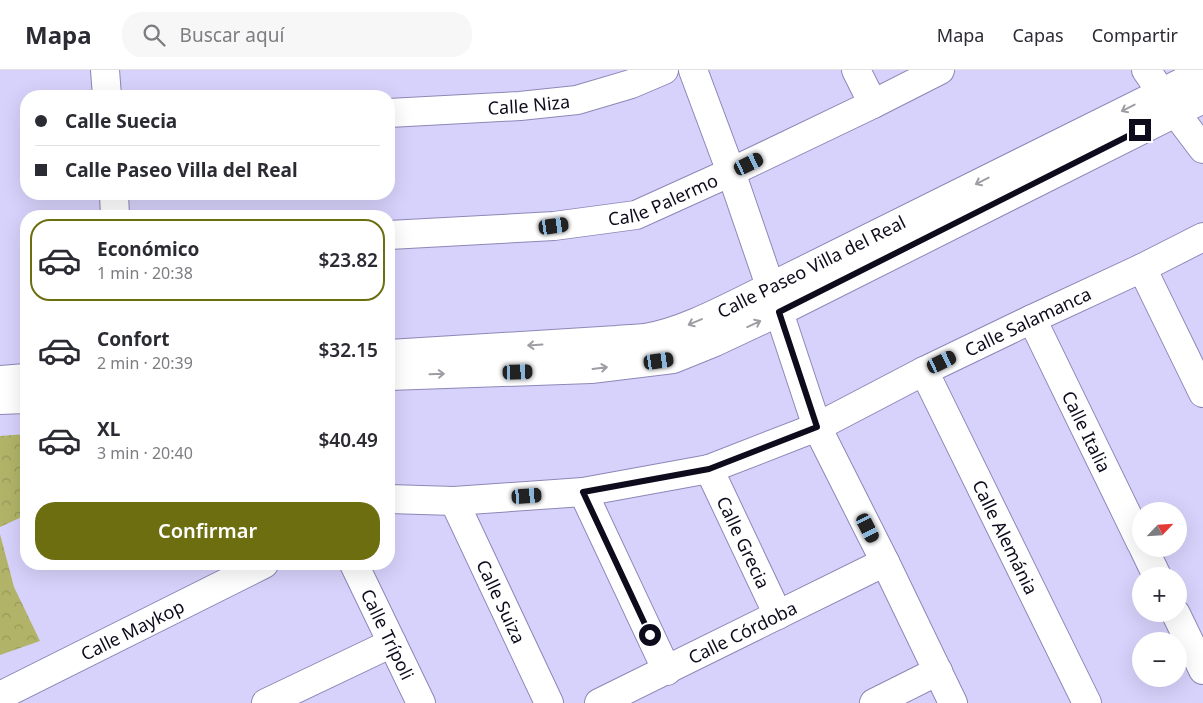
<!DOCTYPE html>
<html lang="es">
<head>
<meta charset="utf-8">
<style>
	:root { --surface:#fff; --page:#f7f7f7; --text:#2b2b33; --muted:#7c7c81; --line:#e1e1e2; --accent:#6c6e10 }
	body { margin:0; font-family:"Noto Sans",sans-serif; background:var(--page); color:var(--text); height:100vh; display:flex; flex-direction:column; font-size:19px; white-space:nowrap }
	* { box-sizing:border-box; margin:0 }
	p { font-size:16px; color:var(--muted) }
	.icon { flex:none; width:28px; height:28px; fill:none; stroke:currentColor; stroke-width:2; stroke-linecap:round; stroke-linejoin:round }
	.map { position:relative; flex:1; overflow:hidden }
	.drawer { position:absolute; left:20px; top:140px; width:375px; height:360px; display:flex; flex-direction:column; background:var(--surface); border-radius:20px; box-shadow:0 5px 20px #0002 }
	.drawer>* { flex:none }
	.guide { position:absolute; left:20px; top:20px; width:375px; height:110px; border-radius:20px; box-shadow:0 5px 20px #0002; display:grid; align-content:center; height:110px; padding:0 15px; background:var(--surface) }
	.needle { width:32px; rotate:65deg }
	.controls { position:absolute; left:1132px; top:432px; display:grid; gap:10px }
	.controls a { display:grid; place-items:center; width:55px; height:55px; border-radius:50%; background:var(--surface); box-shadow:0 5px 20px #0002; font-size:25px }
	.end { position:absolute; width:22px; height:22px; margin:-11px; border:6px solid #0e0b1c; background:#fff; box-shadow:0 0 0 2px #fff }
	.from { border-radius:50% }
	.car { position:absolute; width:15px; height:30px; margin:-15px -8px; border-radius:6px; box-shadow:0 0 4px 1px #0007; background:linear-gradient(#222 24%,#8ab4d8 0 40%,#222 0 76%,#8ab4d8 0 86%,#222 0) }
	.guide b { display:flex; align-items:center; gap:18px; height:48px; font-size:19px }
	.guide b+b { border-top:1px solid var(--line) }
	.guide i { width:12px; height:12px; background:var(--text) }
	ul { padding:9px 0 0; list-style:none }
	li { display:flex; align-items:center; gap:15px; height:82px; margin:0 10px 8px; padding:0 5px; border:2px solid transparent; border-radius:20px }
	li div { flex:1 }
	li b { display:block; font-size:19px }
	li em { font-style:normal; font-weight:600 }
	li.selected { border-color:var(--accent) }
	li>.icon { width:45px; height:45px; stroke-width:1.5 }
	.button { display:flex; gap:10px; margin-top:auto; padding:10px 15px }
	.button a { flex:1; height:58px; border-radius:20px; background:var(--accent); color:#fff; font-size:20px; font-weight:600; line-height:58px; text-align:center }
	header { display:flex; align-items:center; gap:30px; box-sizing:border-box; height:70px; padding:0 25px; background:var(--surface); border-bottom:1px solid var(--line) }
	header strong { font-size:24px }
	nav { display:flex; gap:28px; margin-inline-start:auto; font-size:18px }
	.search { width:350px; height:45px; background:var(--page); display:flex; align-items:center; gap:12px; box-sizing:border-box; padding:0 18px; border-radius:20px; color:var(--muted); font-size:19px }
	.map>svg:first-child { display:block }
</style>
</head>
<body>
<header>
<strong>Mapa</strong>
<div class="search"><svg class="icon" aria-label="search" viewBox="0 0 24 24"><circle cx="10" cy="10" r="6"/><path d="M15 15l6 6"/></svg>Buscar aquí</div>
<nav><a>Mapa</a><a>Capas</a><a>Compartir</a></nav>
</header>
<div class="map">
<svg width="1203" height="633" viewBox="0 0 1203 633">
	<defs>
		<pattern id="park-crowns" width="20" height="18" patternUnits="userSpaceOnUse" patternTransform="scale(1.25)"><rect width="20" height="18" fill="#b1b468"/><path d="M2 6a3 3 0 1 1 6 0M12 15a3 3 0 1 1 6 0" fill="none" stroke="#97995a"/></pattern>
	</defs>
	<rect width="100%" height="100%" fill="#d7d2fb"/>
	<path fill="url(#park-crowns)" d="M26,364V445L0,457V366Z
		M0,464L14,517L40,571L0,585Z"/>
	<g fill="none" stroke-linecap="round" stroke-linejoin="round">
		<g stroke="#8d87b7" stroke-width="30">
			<g id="minor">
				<path d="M105,0L107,26"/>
				<path d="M693,0L731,102L779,242L817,357L885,492L953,633"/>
				<path d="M856,0L873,34"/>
				<path d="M1146,0L1175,42L1203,79"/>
				<path id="s1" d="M389,43L520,36L577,30L631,14L664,0"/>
				<path d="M114,124L115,146"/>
				<path id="s2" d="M389,165L554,156L636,145L731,102L873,34L940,0"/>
				<path d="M1142,198L1203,323"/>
				<path id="s3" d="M1032,249L1141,473"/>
				<path id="s4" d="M389,284L617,270C626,269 636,269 645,268C687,261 732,235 770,217L1203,2"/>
				<path id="s5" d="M924,301L1087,633"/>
				<path d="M389,306L591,299L673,289L715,272L779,242L1203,29"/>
				<path d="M0,310L26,308"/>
				<path d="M0,330L26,329"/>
				<path id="s6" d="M709,399L778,545"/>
				<path d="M583,422L667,601"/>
				<path id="s7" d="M389,429L454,431L583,422L709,399L817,357L924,301L1032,249L1142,198L1203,167"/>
				<path id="s8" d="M454,431L549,633"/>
				<path d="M1144,479L1157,506"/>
				<path id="s9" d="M354,494L421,633"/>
				<path d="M1176,544L1203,600"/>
				<path id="s10" d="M0,626L264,494"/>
				<path d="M266,633L392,573"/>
				<path id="s11" d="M599,633L885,492"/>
				<path d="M874,633L938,601"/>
			</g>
		</g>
		<use href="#minor" stroke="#fff" stroke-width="28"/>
	</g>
	<defs><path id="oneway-shaft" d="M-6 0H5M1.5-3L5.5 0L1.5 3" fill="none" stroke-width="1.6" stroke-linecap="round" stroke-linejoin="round" transform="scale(1.25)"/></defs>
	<g stroke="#9f9da4">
		<use href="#oneway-shaft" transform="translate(1128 38) rotate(153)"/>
		<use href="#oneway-shaft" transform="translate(982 111) rotate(153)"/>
		<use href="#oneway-shaft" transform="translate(695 252) rotate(157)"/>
		<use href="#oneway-shaft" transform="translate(754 254) rotate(-25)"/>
		<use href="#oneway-shaft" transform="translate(535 275) rotate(176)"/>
		<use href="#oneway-shaft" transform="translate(600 298) rotate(-7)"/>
		<use href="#oneway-shaft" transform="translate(437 304) rotate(-2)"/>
	</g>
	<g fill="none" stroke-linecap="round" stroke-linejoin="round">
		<path stroke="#0e0b1c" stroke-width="6" d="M650,565L583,422L709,399L817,357L779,242L1140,60"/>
	</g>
	<g text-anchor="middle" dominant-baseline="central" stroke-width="5" stroke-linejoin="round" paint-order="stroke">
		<g font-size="18" fill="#0e0b1c" stroke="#d7d2fb">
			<text stroke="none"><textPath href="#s1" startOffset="140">Calle Niza</textPath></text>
			<text stroke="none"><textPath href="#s2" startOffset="278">Calle Palermo</textPath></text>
			<text stroke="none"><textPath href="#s4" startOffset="438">Calle Paseo Villa del Real</textPath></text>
			<text stroke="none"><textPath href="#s7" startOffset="674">Calle Salamanca</textPath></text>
			<text stroke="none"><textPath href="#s3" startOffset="125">Calle Italia</textPath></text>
			<text stroke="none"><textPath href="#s5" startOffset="185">Calle Alemánia</textPath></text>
			<text stroke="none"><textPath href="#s6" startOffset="81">Calle Grecia</textPath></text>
			<text stroke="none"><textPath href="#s8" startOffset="111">Calle Suiza</textPath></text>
			<text stroke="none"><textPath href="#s10" startOffset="148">Calle Maykop</textPath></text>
			<text stroke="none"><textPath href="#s9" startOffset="78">Calle Trípoli</textPath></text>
			<text stroke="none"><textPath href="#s11" startOffset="160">Calle Córdoba</textPath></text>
		</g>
	</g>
</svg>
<div class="controls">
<a><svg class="needle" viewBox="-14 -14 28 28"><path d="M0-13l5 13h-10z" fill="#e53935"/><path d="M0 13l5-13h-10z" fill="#7c7c81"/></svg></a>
<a>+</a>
<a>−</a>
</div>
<i class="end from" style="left:650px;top:565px"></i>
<i class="end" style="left:1140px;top:60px"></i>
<i class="car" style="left:749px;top:94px;rotate:64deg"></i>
<i class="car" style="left:554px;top:156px;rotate:82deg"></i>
<i class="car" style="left:659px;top:291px;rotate:82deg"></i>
<i class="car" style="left:942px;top:292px;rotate:64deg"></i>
<i class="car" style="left:518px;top:302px;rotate:88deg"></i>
<i class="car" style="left:527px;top:426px;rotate:86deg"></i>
<i class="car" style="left:868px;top:458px;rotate:153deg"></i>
<div class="guide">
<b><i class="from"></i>Calle Suecia</b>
<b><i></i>Calle Paseo Villa del Real</b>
</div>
<section class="drawer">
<ul>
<li class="selected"><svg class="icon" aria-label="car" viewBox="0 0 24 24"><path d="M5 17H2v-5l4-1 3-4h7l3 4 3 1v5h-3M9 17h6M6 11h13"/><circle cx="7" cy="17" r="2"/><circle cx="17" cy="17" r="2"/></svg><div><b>Económico</b><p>1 min · 20:38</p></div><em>$23.82</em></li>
<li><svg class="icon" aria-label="car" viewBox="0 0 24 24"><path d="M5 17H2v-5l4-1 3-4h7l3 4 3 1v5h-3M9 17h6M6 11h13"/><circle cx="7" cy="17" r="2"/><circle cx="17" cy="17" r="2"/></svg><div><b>Confort</b><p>2 min · 20:39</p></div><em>$32.15</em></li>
<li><svg class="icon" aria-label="car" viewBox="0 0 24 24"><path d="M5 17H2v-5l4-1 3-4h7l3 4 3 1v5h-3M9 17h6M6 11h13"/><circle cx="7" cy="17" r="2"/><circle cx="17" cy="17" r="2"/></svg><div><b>XL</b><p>3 min · 20:40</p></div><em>$40.49</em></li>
</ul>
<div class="button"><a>Confirmar</a></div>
</section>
</div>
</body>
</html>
